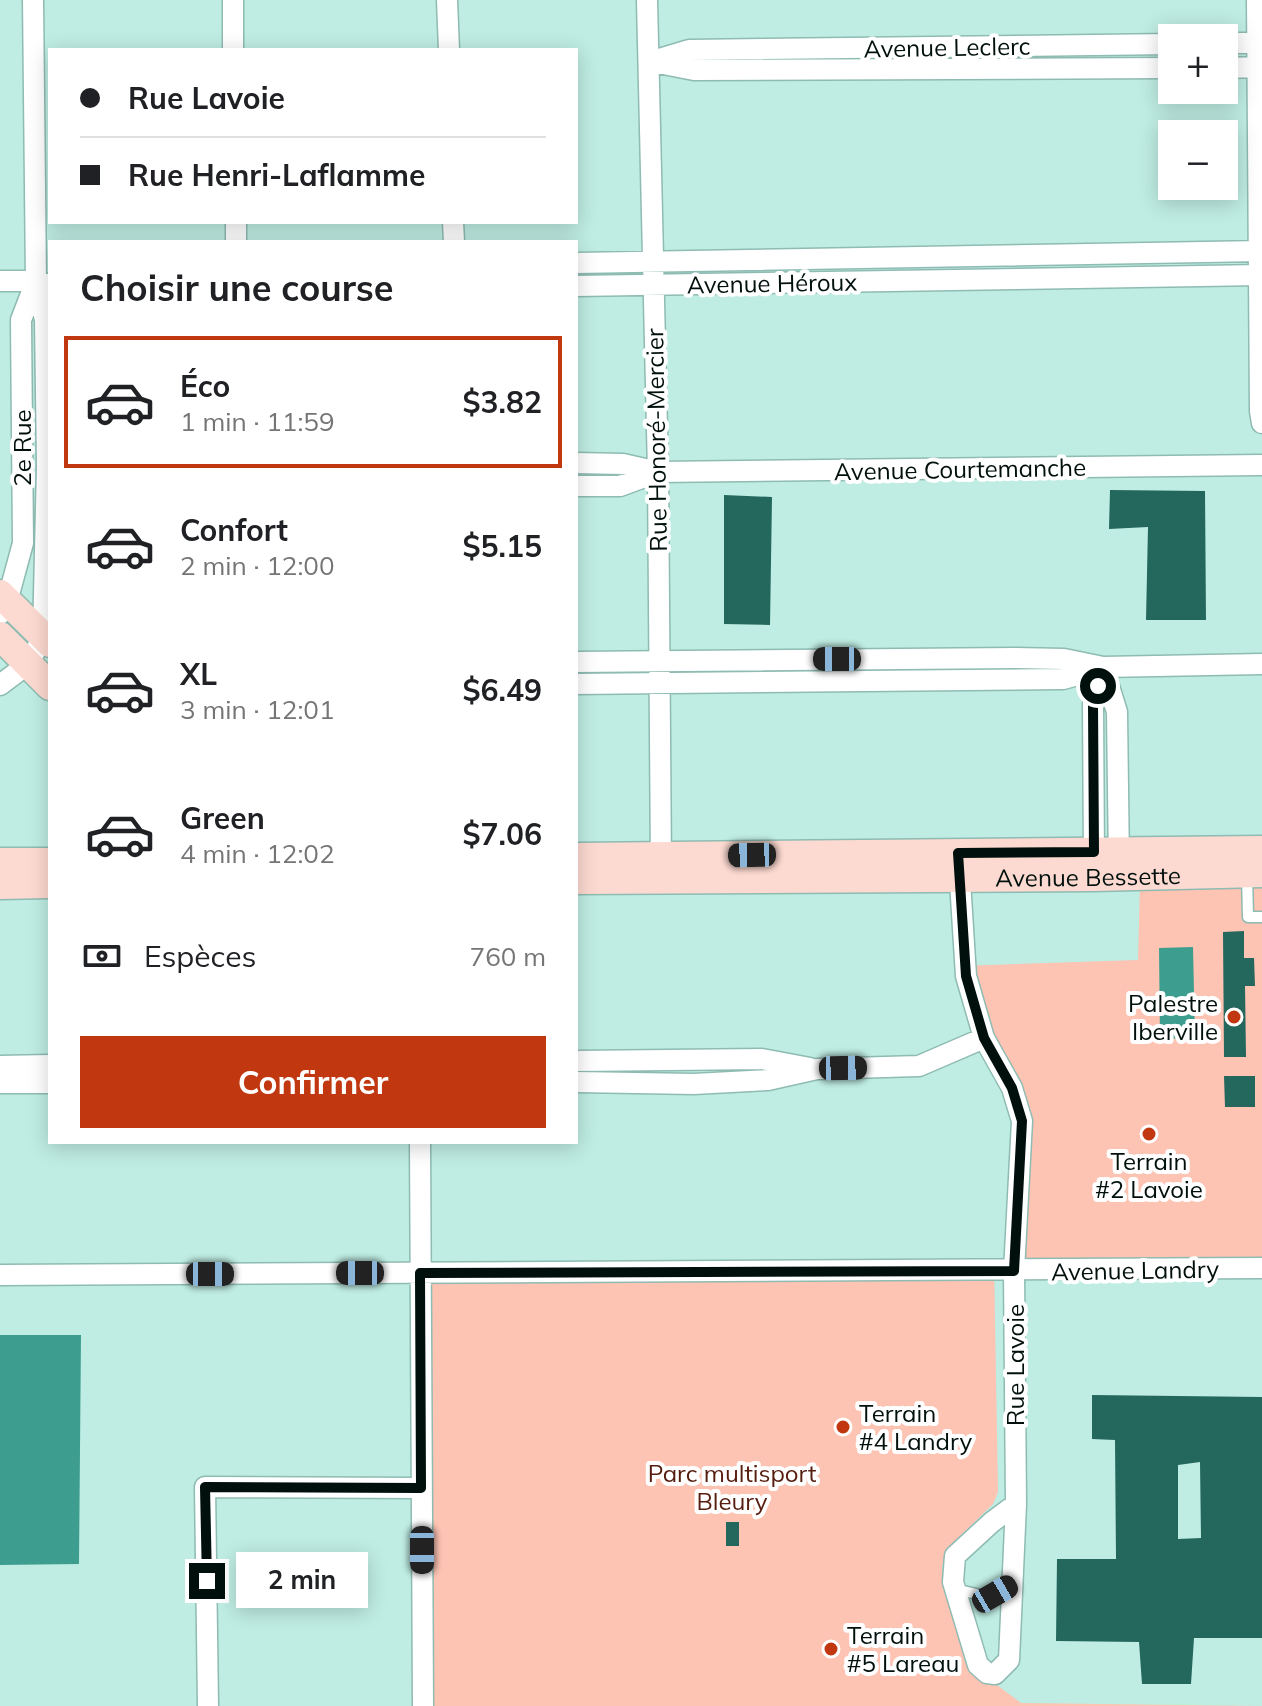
<!DOCTYPE html>
<html lang="fr">
<head>
<meta charset="utf-8">
<style>
	:root { --surface:#fff; --page:#f6f6f6; --text:#202124; --muted:#757577; --line:#e0e0e0; --accent:#c13810 }
	body { margin:0; font-family:Mulish,sans-serif; background:var(--page); color:var(--text); height:100vh; display:flex; flex-direction:column; font-size:30px; white-space:nowrap }
	* { box-sizing:border-box; margin:0 }
	p { font-size:26px; color:var(--muted) }
	.icon { flex:none; width:44px; height:44px; fill:none; stroke:currentColor; stroke-width:2; stroke-linecap:round; stroke-linejoin:round }
	.map { position:relative; flex:1; overflow:hidden }
	.sheet { position:absolute; left:48px; top:240px; width:530px; height:904px; display:flex; flex-direction:column; background:var(--surface); border-radius:0px; box-shadow:0 4px 20px #0003 }
	.sheet>* { flex:none }
	.banner { position:absolute; left:48px; top:48px; width:530px; height:176px; border-radius:0px; box-shadow:0 4px 20px #0003; display:grid; align-content:center; height:176px; padding:0 32px; background:var(--surface) }
	.buttons { position:absolute; left:1158px; top:24px; display:grid; gap:16px }
	.buttons a { display:grid; place-items:center; width:80px; height:80px; border-radius:0px; background:var(--surface); box-shadow:0 4px 20px #0003; font-size:40px }
	.end { position:absolute; width:36px; height:36px; margin:-18px; border:10px solid #01100d; background:#fff; box-shadow:0 0 0 4px #fff }
	.from { border-radius:50% }
	.bubble { position:absolute; height:56px; border-radius:0px; background:var(--surface); box-shadow:0 4px 20px #0003; font-size:26px; font-weight:700; line-height:56px; text-align:center }
	.car { position:absolute; width:24px; height:48px; margin:-24px -12px; border-radius:10px; box-shadow:0 0 6px 2px #0007; background:linear-gradient(#222 24%,#8ab4d8 0 40%,#222 0 76%,#8ab4d8 0 86%,#222 0) }
	.banner b { display:flex; align-items:center; gap:28px; height:76px; font-size:30px }
	.banner b+b { border-top:2px solid var(--line) }
	.banner i { width:20px; height:20px; background:var(--text) }
	ul { padding:0; list-style:none }
	li { display:flex; align-items:center; gap:24px; height:132px; margin:0 16px 12px; padding:0 16px; border:4px solid transparent; border-radius:0px }
	li div { flex:1 }
	li b { display:block; font-size:30px }
	li em { font-style:normal; font-weight:700 }
	li.current { border-color:var(--accent) }
	li>.icon { width:72px; height:72px; stroke-width:1.5 }
	h2 { padding:0 32px; font-size:36px; line-height:96px }
	.pay { display:flex; align-items:center; gap:20px; height:88px; padding:0 32px; font-size:30px }
	.pay p { margin-inline-start:auto }
	.primary-button { display:flex; gap:16px; margin-top:auto; padding:16px 32px }
	.primary-button a { flex:1; height:92px; border-radius:0px; background:var(--accent); color:#fff; font-size:32px; font-weight:700; line-height:92px; text-align:center }
	.map>svg:first-child { display:block }
</style>
</head>
<body>
<div class="map">
<svg width="1262" height="1706" viewBox="0 0 1262 1706">
	<rect width="100%" height="100%" fill="#bfede3"/>
	<path fill="#fdc3b3" d="M1262,880V1264L1026,1263L1023,1125L959,966L1138,960L1140,884Z
		M994,1263L998,1492L993,1504L949,1547L942,1567L965,1661L1021,1703L1262,1706H426L422,1270Z"/>
	<path fill="#3d9e8f" d="M1193,947L1195,1038L1160,1039L1159,948Z
		M0,1335H81L79,1564L0,1565Z"/>
	<path fill="#23675d" fill-rule="evenodd" d="M1110,490L1205,491L1206,620H1146L1148,527L1109,529Z
		M724,495L772,497L770,625L724,624Z
		M1244,931V958H1254L1255,986H1245L1246,1057H1224L1223,932Z
		M1224,1076H1255V1107H1225Z
		M1092,1395L1262,1397V1638H1194L1191,1684H1142L1139,1642L1056,1641L1057,1559H1116L1115,1440L1092,1439ZM1200,1462L1201,1538L1178,1539V1465Z
		M726,1522H739V1546H726Z"/>
	<g fill="none" stroke-linecap="round" stroke-linejoin="round">
		<g stroke="#8ebbb2" stroke-width="13">
			<path id="lane" d="M1247,875L1248,917H1262
				M955,1589L985,1596L1011,1585"/>
		</g>
		<g stroke="#8ebbb2" stroke-width="23">
			<path id="street" d="M233,0V50
				M447,0L449,50
				M647,0L658,472L661,868
				M1257,0L1260,411L1262,423
				M1224,43H1262
				M649,62L689,50L1172,44
				M653,62L694,70L1172,68
				M1224,68L1262,67
				M236,222V242
				M453,222L454,242
				M576,263L1262,251
				M0,281H36L48,284
				M576,286L1262,275
				M576,463L623,464L658,472L1262,465
				M576,486H620L658,472
				M0,614L7,602L23,543L21,320L36,281
				M576,662L1014,658L1064,659L1103,667L1262,664
				M1103,667L1117,712L1119,865
				M576,684L1063,679L1099,669
				M0,685L28,664L43,637L47,466L45,320L36,281L33,0
				M1094,862L1093,704L1103,667
				M959,865L966,976L984,1038L1012,1088L1022,1121L1014,1271L1016,1504L1009,1660L995,1674L987,1673L978,1665L953,1582L955,1556L992,1522L1016,1504
				M576,1061L762,1059L810,1068
				M0,1066L50,1065
				M576,1082L694,1084L768,1080L817,1069L919,1066L984,1038
				M0,1083H50
				M420,1142L423,1706
				M0,1275L1262,1268
				M208,1706L205,1487L421,1488"/>
		</g>
		<g stroke="#8ebbb2" stroke-width="31">
			<g id="secondary">
				<path d="M0,594L50,643"/>
				<path d="M0,636L50,686"/>
				<path d="M576,857L1262,850"/>
				<path d="M0,862H50"/>
				<path id="s1" d="M576,880L1094,877L1262,873"/>
				<path d="M0,885L50,884"/>
			</g>
		</g>
		<use href="#lane" stroke="#fff" stroke-width="10"/>
		<use href="#street" stroke="#fff" stroke-width="20"/>
		<use href="#secondary" stroke="#fddad1" stroke-width="28"/>
	</g>
	<g fill="none" stroke-linecap="round" stroke-linejoin="round">
		<path stroke="#01100d" stroke-width="10" d="M207,1581L205,1487L421,1488L420,1273L1014,1271L1022,1121L1012,1088L984,1038L966,976L958,853L1094,852L1093,704L1098,686"/>
	</g>
	<g fill="#c13810" stroke="#fff" stroke-width="3">
		<circle cx="1234" cy="1017" r="8"/>
		<circle cx="1149" cy="1134" r="8"/>
		<circle cx="843" cy="1427" r="8"/>
		<circle cx="831" cy="1649" r="8"/>
	</g>
	<g text-anchor="middle" dominant-baseline="central" stroke-width="8" stroke-linejoin="round" paint-order="stroke">
		<g font-size="24" fill="#01100d" stroke="#fff">
			<text transform="translate(947 47) rotate(-1)">Avenue Leclerc</text>
			<text transform="translate(772 283) rotate(-1)">Avenue Héroux</text>
			<text transform="translate(656 440) rotate(-91)">Rue Honoré-Mercier</text>
			<text transform="translate(22 448) rotate(-90)">2e Rue</text>
			<text transform="translate(960 469) rotate(-1)">Avenue Courtemanche</text>
			<text stroke="none"><textPath href="#s1" startOffset="512">Avenue Bessette</textPath></text>
			<text transform="translate(1135 1270) rotate(-1)">Avenue Landry</text>
			<text transform="translate(1015 1365) rotate(-90)">Rue Lavoie</text>
		</g>
		<g font-size="24" fill="#01100d" stroke="#fff" text-anchor="start">
			<text x="1218" y="1003" text-anchor="end">Palestre<tspan x="1218" dy="28">Iberville</tspan></text>
			<text x="1149" y="1161" text-anchor="middle">Terrain<tspan x="1149" dy="28">#2 Lavoie</tspan></text>
			<text x="859" y="1413">Terrain<tspan x="859" dy="28">#4 Landry</tspan></text>
			<text x="847" y="1635">Terrain<tspan x="847" dy="28">#5 Lareau</tspan></text>
		</g>
		<g font-size="24" fill="#561d0f" stroke="#fff">
			<text x="732" y="1473">Parc multisport<tspan x="732" dy="28">Bleury</tspan></text>
		</g>
	</g>
</svg>
<div class="buttons">
<a>+</a>
<a>−</a>
</div>
<i class="end from" style="left:1098px;top:686px"></i>
<i class="end" style="left:207px;top:1581px"></i>
<div class="bubble" style="left:236px;top:1552px;width:132px">2 min</div>
<i class="car" style="left:837px;top:659px;rotate:270deg"></i>
<i class="car" style="left:752px;top:855px;rotate:269deg"></i>
<i class="car" style="left:843px;top:1068px;rotate:89deg"></i>
<i class="car" style="left:360px;top:1273px;rotate:270deg"></i>
<i class="car" style="left:210px;top:1274px;rotate:90deg"></i>
<i class="car" style="left:422px;top:1550px;rotate:180deg"></i>
<i class="car" style="left:995px;top:1594px;rotate:60deg"></i>
<div class="banner">
<b><i class="from"></i>Rue Lavoie</b>
<b><i></i>Rue Henri-Laflamme</b>
</div>
<section class="sheet">
<h2>Choisir une course</h2>
<ul>
<li class="current"><svg class="icon" aria-label="car" viewBox="0 0 24 24"><path d="M5 17H2v-5l4-1 3-4h7l3 4 3 1v5h-3M9 17h6M6 11h13"/><circle cx="7" cy="17" r="2"/><circle cx="17" cy="17" r="2"/></svg><div><b>Éco</b><p>1 min · 11:59</p></div><em>$3.82</em></li>
<li><svg class="icon" aria-label="car" viewBox="0 0 24 24"><path d="M5 17H2v-5l4-1 3-4h7l3 4 3 1v5h-3M9 17h6M6 11h13"/><circle cx="7" cy="17" r="2"/><circle cx="17" cy="17" r="2"/></svg><div><b>Confort</b><p>2 min · 12:00</p></div><em>$5.15</em></li>
<li><svg class="icon" aria-label="car" viewBox="0 0 24 24"><path d="M5 17H2v-5l4-1 3-4h7l3 4 3 1v5h-3M9 17h6M6 11h13"/><circle cx="7" cy="17" r="2"/><circle cx="17" cy="17" r="2"/></svg><div><b>XL</b><p>3 min · 12:01</p></div><em>$6.49</em></li>
<li><svg class="icon" aria-label="car" viewBox="0 0 24 24"><path d="M5 17H2v-5l4-1 3-4h7l3 4 3 1v5h-3M9 17h6M6 11h13"/><circle cx="7" cy="17" r="2"/><circle cx="17" cy="17" r="2"/></svg><div><b>Green</b><p>4 min · 12:02</p></div><em>$7.06</em></li>
</ul>
<div class="pay"><svg class="icon" aria-label="cash" viewBox="0 0 24 24"><path d="M3 7h18v10H3z"/><circle cx="12" cy="12" r="2"/></svg>Espèces<p>760 m</p></div>
<div class="primary-button"><a>Confirmer</a></div>
</section>
</div>
</body>
</html>
